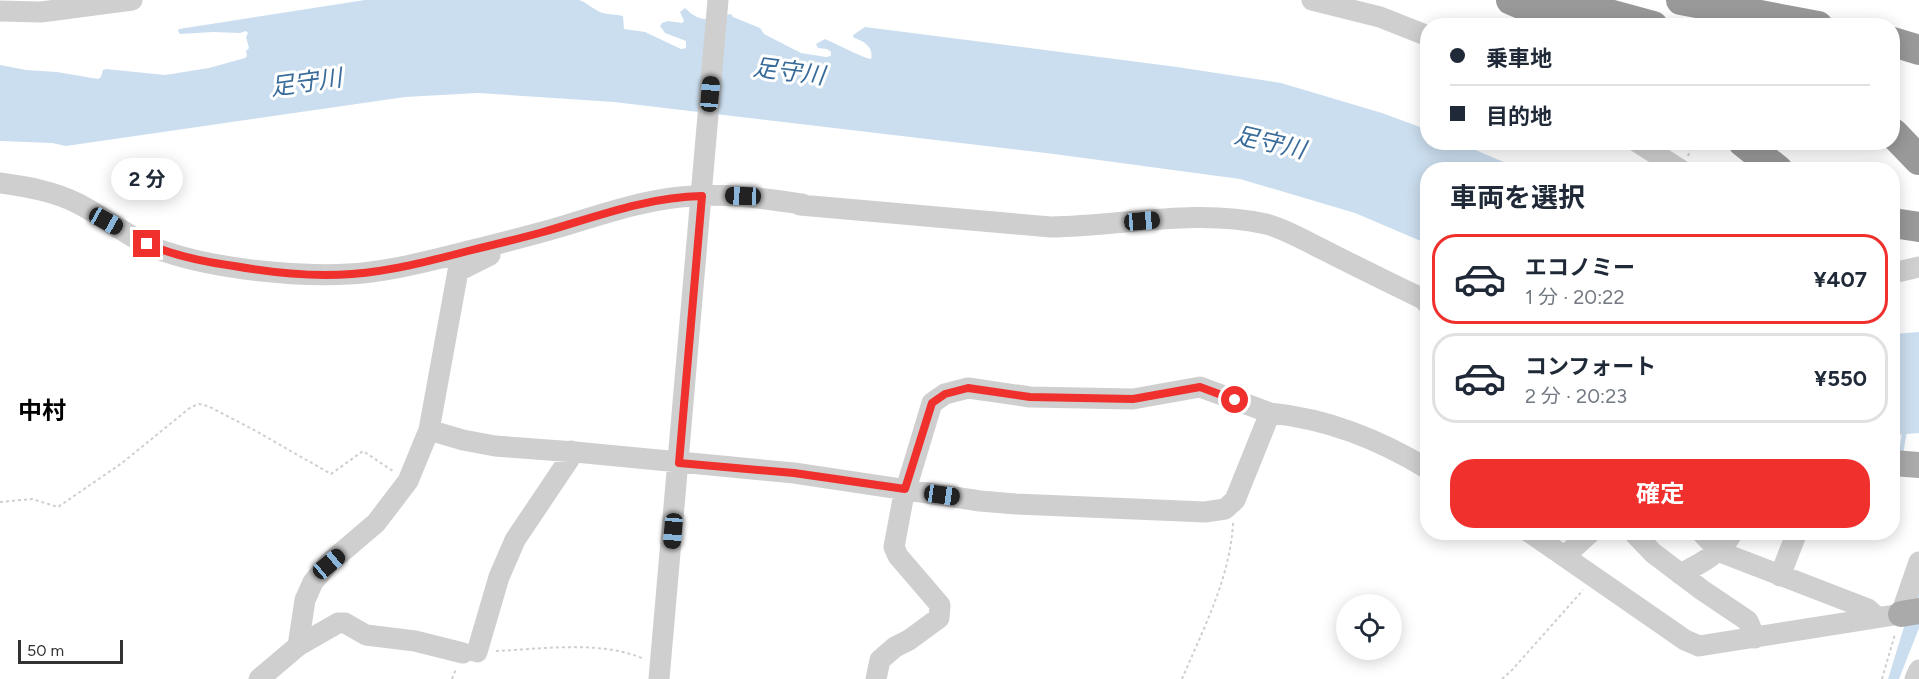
<!DOCTYPE html>
<html lang="ja">
<head>
<meta charset="utf-8">
<style>
	:root { --surface:#fff; --page:#f6f6f7; --text:#1f2937; --muted:#747a83; --line:#e0e1e3; --accent:#ef302d }
	body { margin:0; font-family:Figtree,"Noto Sans JP",sans-serif; background:var(--page); color:var(--text); height:100vh; display:flex; flex-direction:column; font-size:22px; white-space:nowrap }
	* { box-sizing:border-box; margin:0 }
	p { font-size:20px; color:var(--muted) }
	.icon { flex:none; width:33px; height:33px; fill:none; stroke:currentColor; stroke-width:2; stroke-linecap:round; stroke-linejoin:round }
	.map { position:relative; flex:1; overflow:hidden }
	.drawer { position:absolute; left:1420px; top:162px; width:480px; height:378px; display:flex; flex-direction:column; background:var(--surface); border-radius:24px; box-shadow:0 3px 15px #0003 }
	.drawer>* { flex:none }
	.guide { position:absolute; left:1420px; top:18px; width:480px; height:132px; border-radius:24px; box-shadow:0 3px 15px #0003; display:grid; align-content:center; height:132px; padding:0 30px; background:var(--surface) }
	.buttons { position:absolute; left:1336px; top:594px; display:grid; gap:12px }
	.buttons a { display:grid; place-items:center; width:66px; height:66px; border-radius:50%; background:var(--surface); box-shadow:0 3px 15px #0003; font-size:30px }
	.scale { position:absolute; left:18px; bottom:15px; width:105px; box-sizing:border-box; padding-left:6px; border:3px solid #323232; border-top:0; font-size:16px; line-height:21px; white-space:nowrap; color:#323232; -webkit-text-stroke:4px #fff; paint-order:stroke }
	.end { position:absolute; width:27px; height:27px; margin:-14px; border:8px solid #ef302d; background:#fff; box-shadow:0 0 0 3px #fff }
	.from { border-radius:50% }
	.bubble { position:absolute; height:42px; border-radius:21px; background:var(--surface); box-shadow:0 3px 15px #0003; font-size:20px; font-weight:700; line-height:42px; text-align:center }
	.car { position:absolute; width:18px; height:36px; margin:-18px -9px; border-radius:8px; box-shadow:0 0 4px 2px #0007; background:linear-gradient(#222 24%,#8ab4d8 0 40%,#222 0 76%,#8ab4d8 0 86%,#222 0) }
	.guide b { display:flex; align-items:center; gap:21px; height:57px; font-size:22px }
	.guide b+b { border-top:2px solid var(--line) }
	.guide i { width:15px; height:15px; background:var(--text) }
	ul { padding:0; list-style:none }
	li { display:flex; align-items:center; gap:18px; height:90px; margin:0 12px 9px; padding:0 18px; border:3px solid var(--line); border-radius:24px }
	li div { flex:1 }
	li b { display:block; font-size:22px }
	li em { font-style:normal; font-weight:700 }
	li.selected { border-color:var(--accent) }
	li>.icon { width:54px; height:54px; stroke-width:1.5 }
	h2 { padding:0 30px; font-size:27px; line-height:72px }
	.primary-button { display:flex; gap:12px; margin-top:auto; padding:12px 30px }
	.primary-button a { flex:1; height:69px; border-radius:24px; background:var(--accent); color:#fff; font-size:24px; font-weight:700; line-height:69px; text-align:center }
	.map>svg:first-child { display:block }
</style>
</head>
<body>
<div class="map">
<svg width="1919" height="679" viewBox="0 0 1919 679">
	<rect width="100%" height="100%" fill="#fff"/>
	<path fill="#cbdeef" d="M365,0H579C588,3 595,11 603,13C610,15 616,14 623,16L624,29L645,32L681,49L686,48V41L665,33L660,26L662,23L668,21L682,23L684,21L680,12L685,8C702,25 708,18 731,14L733,17L760,28L764,34L801,53L826,57L831,56V52L827,49L818,48L816,44L825,39C834,43 866,59 871,59C874,47 864,41 854,38L853,35L865,27L1177,67L1281,83L1382,113L1428,130V142L1459,143L1520,169L1428,170V244L1355,213L1240,179L1054,154L614,102L478,93L405,97L66,146L52,143L0,141V65L26,70L57,72L98,79L101,77L103,70L106,69L165,75L209,68L245,58L247,56L246,51L249,48L246,37L248,33L246,31L240,33L213,32L180,34L178,31L179,29Z
		M1919,332V433L1893,435V334Z
		M1919,578V628L1899,679H1888Z"/>
	<g fill="none" stroke-linecap="round" stroke-linejoin="round">
		<path stroke="#cbdeef" stroke-width="4.5" d="M1901,453L1905,429"/>
		<path stroke="#cfcfcf" stroke-width="2" stroke-dasharray="3 3" stroke-linecap="butt" d="M1688,156L1691,147L1690,142
			M0,502L32,499L58,507L122,463L191,407L199,404L208,406L254,430L331,474L363,451L393,471
			M496,651C543,649 601,640 644,659
			M452,679L456,669
			M1182,679C1203,629 1230,579 1233,523
			M1502,679L1513,669L1583,590
			M1882,679L1895,634"/>
		<path stroke="#cfcfcf" stroke-width="21" d="M1312,0L1380,17L1428,36
			M0,11L41,12L132,0
			M1637,142L1681,170
			M0,183C27,187 54,191 79,204C108,219 134,242 166,252C217,269 295,277 349,274C387,272 424,262 461,253C497,244 534,235 570,224C606,213 642,201 680,197C721,192 761,198 802,204L800,205L1051,227C1122,226 1196,208 1266,224C1286,229 1305,241 1324,250C1357,267 1390,283 1423,299L1428,304
			M1893,273L1919,267
			M429,430L463,440L495,446L575,452L794,473L980,501L1016,504L1205,512L1225,509L1235,500L1270,413C1328,419 1378,439 1428,469
			M1529,532L1685,640L1699,646L1901,614L1919,562
			M1633,532L1653,553L1702,590L1748,621L1755,638
			M1701,532L1720,552L1868,609L1877,617
			M1565,556L1591,532
			M1680,574C1700,564 1722,553 1733,532
			M1780,576L1797,532
			M298,646L338,623H345L366,635L415,641L463,653
			M477,652L499,577L515,540L570,458L571,451
			M259,679L298,646L305,600L313,582L329,563L376,523L408,481L429,430L458,271L490,255
			M659,679L718,0
			M876,679L880,660L895,647L909,640L939,618L940,605L898,556L894,547L903,499L932,403L945,394L968,388L1030,397L1133,399L1200,387L1270,413
			M1915,679L1919,670"/>
		<path stroke="#aaa" stroke-width="26" d="M1893,463L1919,465
			M1901,614L1919,611"/>
		<path stroke="#999" stroke-width="30" d="M1511,0L1574,26
			M1558,0L1653,26
			M1681,0L1818,26
			M1893,42L1919,50
			M1893,133L1919,160
			M1743,142L1778,170
			M1893,223L1919,227"/>
	</g>
	<g fill="none" stroke-linecap="round" stroke-linejoin="round">
		<path stroke="#ef302d" stroke-width="8" d="M147,244C175,256 204,262 234,266C273,273 313,277 352,274C392,271 430,261 468,251C493,245 518,239 543,232C595,217 647,197 702,196L679,463L794,473L905,489L932,403L945,394L968,388L1030,397L1133,399L1200,387L1235,400"/>
	</g>
	<g text-anchor="middle" dominant-baseline="central" stroke-width="6" stroke-linejoin="round" paint-order="stroke">
		<g font-size="24" font-style="italic" fill="#396c9a" stroke="#fff">
			<text transform="translate(789 71) rotate(7)">足守川</text>
			<text transform="translate(306 82) rotate(-8)">足守川</text>
			<text transform="translate(1270 142) rotate(13)">足守川</text>
		</g>
		<g font-size="24" font-weight="bold" fill="#000" stroke="#fff">
			<text x="42" y="410">中村</text>
		</g>
	</g>
</svg>
<div class="buttons">
<a><svg class="icon" aria-label="locate" viewBox="0 0 24 24"><circle cx="12" cy="12" r="6"/><path d="M12 2v4M12 18v4M2 12h4M18 12h4"/></svg></a>
</div>
<div class="scale">50 m</div>
<i class="end from" style="left:1235px;top:400px"></i>
<i class="end" style="left:147px;top:244px"></i>
<div class="bubble" style="left:111px;top:158px;width:72px">2 分</div>
<i class="car" style="left:710px;top:94px;rotate:5deg"></i>
<i class="car" style="left:743px;top:196px;rotate:272deg"></i>
<i class="car" style="left:106px;top:221px;rotate:119deg"></i>
<i class="car" style="left:1142px;top:221px;rotate:85deg"></i>
<i class="car" style="left:942px;top:495px;rotate:98deg"></i>
<i class="car" style="left:673px;top:531px;rotate:185deg"></i>
<i class="car" style="left:329px;top:564px;rotate:50deg"></i>
<div class="guide">
<b><i class="from"></i>乗車地</b>
<b><i></i>目的地</b>
</div>
<section class="drawer">
<h2>車両を選択</h2>
<ul>
<li class="selected"><svg class="icon" aria-label="car" viewBox="0 0 24 24"><path d="M5 17H2v-5l4-1 3-4h7l3 4 3 1v5h-3M9 17h6M6 11h13"/><circle cx="7" cy="17" r="2"/><circle cx="17" cy="17" r="2"/></svg><div><b>エコノミー</b><p>1 分 · 20:22</p></div><em>¥407</em></li>
<li><svg class="icon" aria-label="car" viewBox="0 0 24 24"><path d="M5 17H2v-5l4-1 3-4h7l3 4 3 1v5h-3M9 17h6M6 11h13"/><circle cx="7" cy="17" r="2"/><circle cx="17" cy="17" r="2"/></svg><div><b>コンフォート</b><p>2 分 · 20:23</p></div><em>¥550</em></li>
</ul>
<div class="primary-button"><a>確定</a></div>
</section>
</div>
</body>
</html>
